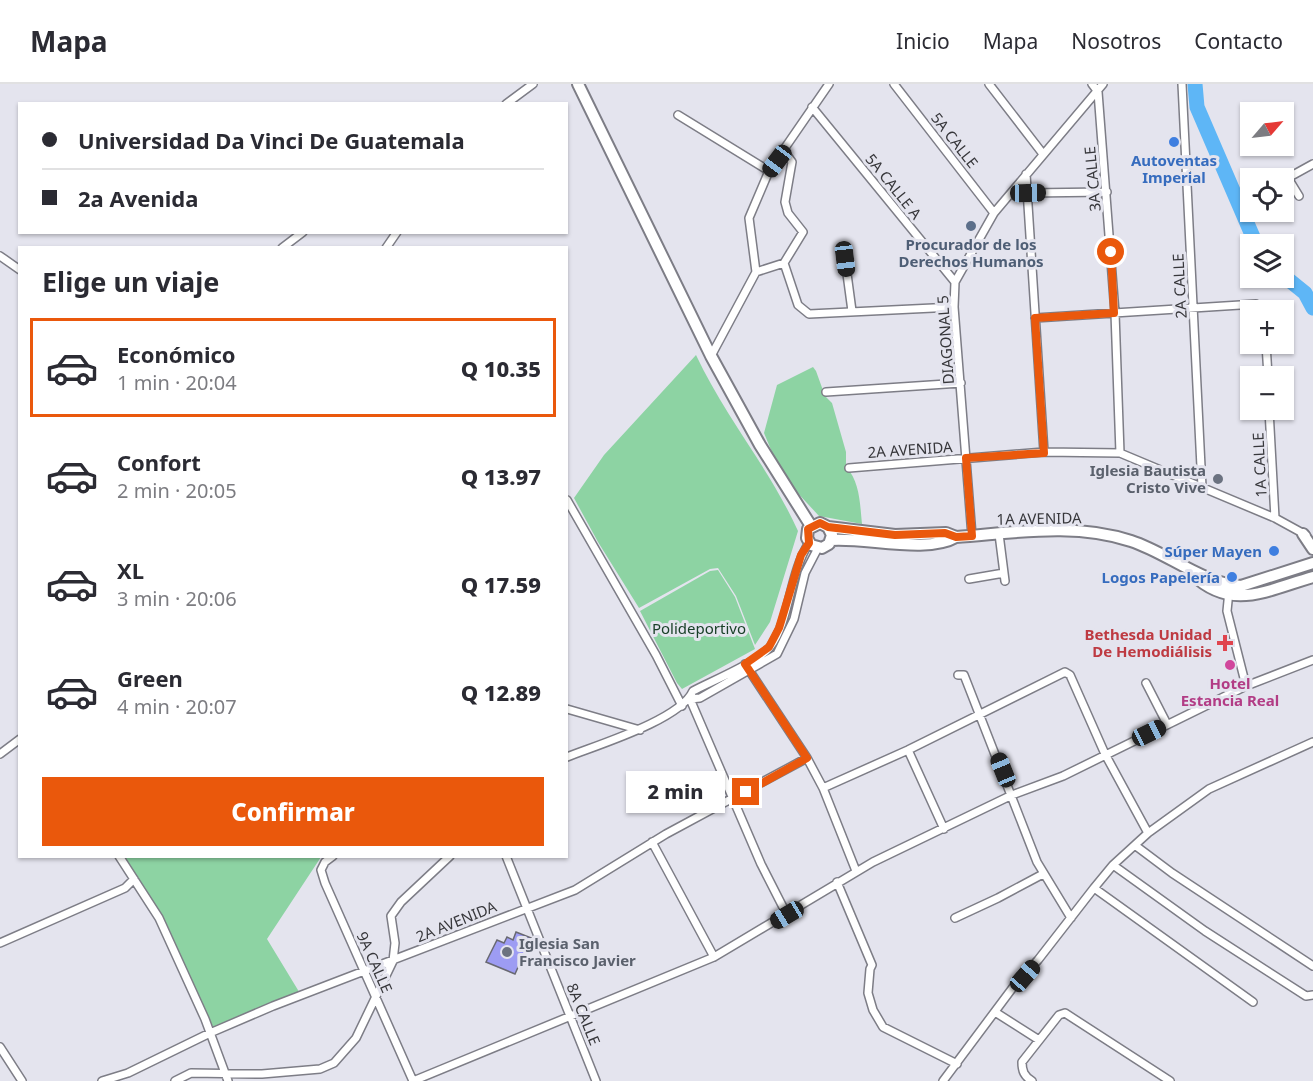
<!DOCTYPE html>
<html lang="es">
<head>
<meta charset="utf-8">
<style>
	:root { --surface:#fff; --page:#f7f7f7; --text:#2b2b33; --muted:#7c7c81; --line:#e1e1e2; --accent:#ea580c }
	body { margin:0; font-family:"Noto Sans",sans-serif; background:var(--page); color:var(--text); height:100vh; display:flex; flex-direction:column; font-size:22px; white-space:nowrap }
	* { box-sizing:border-box; margin:0 }
	p { font-size:20px; color:var(--muted) }
	.icon { flex:none; width:33px; height:33px; fill:none; stroke:currentColor; stroke-width:2; stroke-linecap:round; stroke-linejoin:round }
	.map { position:relative; flex:1; overflow:hidden }
	.sheet { position:absolute; left:18px; top:162px; width:550px; height:612px; display:flex; flex-direction:column; background:var(--surface); border-radius:0px; box-shadow:0 2px 4px #0004 }
	.sheet>* { flex:none }
	.hud { position:absolute; left:18px; top:18px; width:550px; height:132px; border-radius:0px; box-shadow:0 2px 4px #0004; display:grid; align-content:center; height:132px; padding:0 24px; background:var(--surface) }
	.needle { width:39px; rotate:62deg }
	.fabs { position:absolute; left:1240px; top:18px; display:grid; gap:12px }
	.fabs a { display:grid; place-items:center; width:54px; height:54px; border-radius:0px; background:var(--surface); box-shadow:0 2px 4px #0004; font-size:30px }
	.end { position:absolute; width:27px; height:27px; margin:-14px; border:8px solid #ea580c; background:#fff; box-shadow:0 0 0 3px #fff }
	.from { border-radius:50% }
	.bubble { position:absolute; height:42px; border-radius:0px; background:var(--surface); box-shadow:0 2px 4px #0004; font-size:20px; font-weight:800; line-height:42px; text-align:center }
	.car { position:absolute; width:18px; height:36px; margin:-18px -9px; border-radius:8px; box-shadow:0 0 4px 2px #0007; background:linear-gradient(#222 24%,#8ab4d8 0 40%,#222 0 76%,#8ab4d8 0 86%,#222 0) }
	.hud b { display:flex; align-items:center; gap:21px; height:57px; font-size:22px }
	.hud b+b { border-top:2px solid var(--line) }
	.hud i { width:15px; height:15px; background:var(--text) }
	ul { padding:0; list-style:none }
	li { display:flex; align-items:center; gap:18px; height:99px; margin:0 12px 9px; padding:0 12px; border:3px solid transparent; border-radius:0px }
	li div { flex:1 }
	li b { display:block; font-size:22px }
	li em { font-style:normal; font-weight:800 }
	li.current { border-color:var(--accent) }
	li>.icon { width:54px; height:54px; stroke-width:1.5 }
	h2 { padding:0 24px; font-size:27px; line-height:72px }
	.button { display:flex; gap:12px; margin-top:auto; padding:12px 24px }
	.button a { flex:1; height:69px; border-radius:0px; background:var(--accent); color:#fff; font-size:24px; font-weight:800; line-height:69px; text-align:center }
	header { display:flex; align-items:center; gap:36px; box-sizing:border-box; height:84px; padding:0 30px; background:var(--surface); border-bottom:2px solid var(--line) }
	header strong { font-size:28px }
	nav { display:flex; gap:33px; margin-inline-start:auto; font-size:21px }
	.map>svg:first-child { display:block }
</style>
</head>
<body>
<header>
<strong>Mapa</strong>
<nav><a>Inicio</a><a>Mapa</a><a>Nosotros</a><a>Contacto</a></nav>
</header>
<div class="map">
<svg width="1313" height="997" viewBox="0 0 1313 997">
	<rect width="100%" height="100%" fill="#e4e4ee"/>
	<path fill="#8dd3a3" d="M696,271C725,333 770,385 798,447L770,538L755,561L736,512L718,484L710,485L639,524L598,458L574,414L604,371Z
		M813,283L816,287L825,312L832,319L846,368V383C860,397 860,421 862,440L819,432L794,405L774,373L764,349L777,301Z
		M718,486L735,513L755,565L682,605L677,599L640,527L710,487Z
		M123,773H321L267,855L301,911L214,945L167,841Z"/>
	<g fill="none" stroke-linecap="round" stroke-linejoin="round">
		<path stroke="#5eb6f6" stroke-width="15" d="M1195,0L1197,23L1256,160
			M1284,192L1305,209L1313,224"/>
	</g>
	<path fill="#9d9cf3" stroke="#696972" stroke-width="1.5" d="M516,848L531,854L515,890L486,878L497,856L504,859L507,853L513,856Z"/>
	<g fill="none" stroke-linecap="round" stroke-linejoin="round">
		<g stroke="#7d7d86" stroke-width="10">
			<path id="street" d="M894,0L994,129
				M989,0L1043,70
				M1092,0L1098,8L1115,229L1120,369
				M1182,0L1202,403
				M506,20L533,0
				M812,23L955,198
				M678,31L769,87
				M1026,90L1044,368
				M1288,94L1299,112
				M1284,96L1313,80
				M1028,109L1107,108
				M282,164L303,148
				M386,164L397,148
				M0,172L20,186
				M845,175L852,227
				M784,179L803,148L788,129L785,118L792,78L784,67
				M756,188L784,179L798,221L809,230L954,223
				M1035,234L1256,220L1264,226
				M1266,260L1268,292
				M711,272L756,188L749,134L769,87L829,0
				M826,308L961,299
				M1269,326L1275,434
				M849,384L1044,368L1120,369L1275,434L1306,451
				M567,416L656,571L682,622
				M999,450L1005,497
				M972,452L954,223L955,198L994,129L1103,0
				M969,495L1004,489
				M1229,507L1227,527L1246,602
				M745,580L807,674L823,704L856,787
				M958,591H964L1037,778L1071,834
				M1146,599L1167,640
				M690,615L761,780L787,831
				M690,615L700,614L777,570L794,535L805,489L818,464
				M567,625L640,646
				M908,666L944,745
				M0,670L20,655
				M567,673C597,661 680,636 693,607C712,597 758,578 770,563C790,537 789,489 809,459
				M823,704L908,666L1065,588L1070,591L1105,670L1148,749
				M652,758L714,873
				M1136,762L1172,789L1313,882
				M119,772L159,834L205,935L228,997
				M333,772L325,778L321,786L325,799L413,997
				M506,772L596,997
				M1113,781L1205,847L1306,912L1313,911
				M837,798L872,881L870,885L868,909L873,926L883,943L957,980
				M1094,804L1253,918
				M955,834L998,814L1043,790
				M0,859L125,804L134,795
				M995,928L1039,956
				M0,963L22,997
				M102,997L128,989L210,949L273,922L575,806L666,750L807,674
				M175,997L191,989L262,990L320,985L334,979L356,954L393,877L395,859L391,832L401,818L450,772
				M413,997L714,873L873,778L1012,711L1063,692L1246,602L1313,576
				M943,997L1014,902L1038,876L1094,804L1113,781L1148,749L1209,705L1313,658
				M1032,997C1024,992 1022,987 1022,978L1059,931L1065,929L1170,997"/>
		</g>
		<g stroke="#7d7d86" stroke-width="14">
			<path id="secondary" d="M578,0L711,272L760,361L811,442
				M828,443L832,451L829,460L822,464L811,461L807,454L808,445L820,439L828,443L895,451L946,449L956,453C1014,449 1074,438 1131,457C1168,469 1201,499 1241,502L1313,479
				M1303,450L1313,465
				M831,456C865,453 927,470 956,453
				M1192,490C1232,528 1267,506 1313,493"/>
		</g>
		<use href="#street" stroke="#fff" stroke-width="7"/>
		<use href="#secondary" stroke="#fff" stroke-width="10"/>
	</g>
	<g fill="none" stroke-linecap="round" stroke-linejoin="round">
		<path stroke="#ea580c" stroke-width="8" d="M746,708L807,674L745,580L769,563L779,544L801,471L809,459L808,445L820,439L828,443L895,451L945,449L956,453L972,452L966,374L1044,369L1035,234L1114,229L1111,168"/>
	</g>
	<g fill="#3f7fe0" stroke="#e4e4ee" stroke-width="2">
		<circle cx="1174" cy="58" r="6"/>
		<circle cx="1274" cy="467" r="6"/>
		<circle cx="1232" cy="493" r="6"/>
	</g>
	<circle fill="#5c6f8a" stroke="#e4e4ee" stroke-width="2" cx="971" cy="142" r="6"/>
	<g fill="#6b7280" stroke="#e4e4ee" stroke-width="2">
		<circle cx="1218" cy="395" r="6"/>
		<circle cx="507" cy="868" r="6"/>
	</g>
	<path fill="#e0444e" stroke="#e4e4ee" stroke-width="2" d="M1222 550h6v6h6v6h-6v6h-6v-6h-6v-6h6z"/>
	<circle fill="#d1479c" stroke="#e4e4ee" stroke-width="2" cx="1230" cy="581" r="6"/>
	<g text-anchor="middle" dominant-baseline="central" stroke-width="6" stroke-linejoin="round" paint-order="stroke">
		<g font-size="15" fill="#37373b" stroke="#e4e4ee">
			<text transform="translate(955 56) rotate(52)">5A CALLE</text>
			<text transform="translate(1092 95) rotate(-95)">3A CALLE</text>
			<text transform="translate(894 102) rotate(51)">5A CALLE A</text>
			<text transform="translate(1179 202) rotate(-93)">2A CALLE</text>
			<text transform="translate(945 256) rotate(-94)">DIAGONAL 5</text>
			<text transform="translate(910 365) rotate(-4)">2A AVENIDA</text>
			<text transform="translate(1259 381) rotate(-93)">1A CALLE</text>
			<text transform="translate(1039 434) rotate(-1)">1A AVENIDA</text>
			<text transform="translate(456 837) rotate(-22)">2A AVENIDA</text>
			<text transform="translate(375 878) rotate(66)">9A CALLE</text>
			<text transform="translate(584 930) rotate(68)">8A CALLE</text>
		</g>
		<g font-size="15" font-weight="bold" fill="#366cbe" stroke="#e4e4ee" text-anchor="end">
			<text x="1174" y="76" text-anchor="middle">Autoventas<tspan x="1174" dy="17">Imperial</tspan></text>
			<text x="1262" y="467">Súper Mayen</text>
			<text x="1220" y="493">Logos Papelería</text>
		</g>
		<g font-size="15" font-weight="bold" fill="#4e5e75" stroke="#e4e4ee">
			<text x="971" y="160">Procurador de los<tspan x="971" dy="17">Derechos Humanos</tspan></text>
		</g>
		<g font-size="15" font-weight="bold" fill="#5b616d" stroke="#e4e4ee" text-anchor="end">
			<text x="1206" y="386">Iglesia Bautista<tspan x="1206" dy="17">Cristo Vive</tspan></text>
			<text x="519" y="859" text-anchor="start">Iglesia San<tspan x="519" dy="17">Francisco Javier</tspan></text>
		</g>
		<g font-size="15" fill="#194028" stroke="#e4e4ee">
			<text x="699" y="544">Polideportivo</text>
		</g>
		<g font-size="15" font-weight="bold" fill="#be3a42" stroke="#e4e4ee" text-anchor="end">
			<text x="1212" y="550">Bethesda Unidad<tspan x="1212" dy="17">De Hemodiálisis</tspan></text>
		</g>
		<g font-size="15" font-weight="bold" fill="#b23c85" stroke="#e4e4ee">
			<text x="1230" y="599">Hotel<tspan x="1230" dy="17">Estancia Real</tspan></text>
		</g>
	</g>
</svg>
<div class="fabs">
<a><svg class="needle" viewBox="-14 -14 28 28"><path d="M0-13l5 13h-10z" fill="#e53935"/><path d="M0 13l5-13h-10z" fill="#7c7c81"/></svg></a>
<a><svg class="icon" aria-label="locate" viewBox="0 0 24 24"><circle cx="12" cy="12" r="6"/><path d="M12 2v4M12 18v4M2 12h4M18 12h4"/></svg></a>
<a><svg class="icon" aria-label="layers" viewBox="0 0 24 24"><path d="M12 4l9 5-9 5-9-5zM3 14l9 5 9-5"/></svg></a>
<a>+</a>
<a>−</a>
</div>
<i class="end from" style="left:1111px;top:168px"></i>
<i class="end" style="left:746px;top:708px"></i>
<div class="bubble" style="left:626px;top:687px;width:99px">2 min</div>
<i class="car" style="left:777px;top:77px;rotate:217deg"></i>
<i class="car" style="left:1028px;top:109px;rotate:89deg"></i>
<i class="car" style="left:845px;top:175px;rotate:173deg"></i>
<i class="car" style="left:1149px;top:649px;rotate:64deg"></i>
<i class="car" style="left:1003px;top:686px;rotate:338deg"></i>
<i class="car" style="left:787px;top:831px;rotate:239deg"></i>
<i class="car" style="left:1025px;top:892px;rotate:41deg"></i>
<div class="hud">
<b><i class="from"></i>Universidad Da Vinci De Guatemala</b>
<b><i></i>2a Avenida</b>
</div>
<section class="sheet">
<h2>Elige un viaje</h2>
<ul>
<li class="current"><svg class="icon" aria-label="car" viewBox="0 0 24 24"><path d="M5 17H2v-5l4-1 3-4h7l3 4 3 1v5h-3M9 17h6M6 11h13"/><circle cx="7" cy="17" r="2"/><circle cx="17" cy="17" r="2"/></svg><div><b>Económico</b><p>1 min · 20:04</p></div><em>Q 10.35</em></li>
<li><svg class="icon" aria-label="car" viewBox="0 0 24 24"><path d="M5 17H2v-5l4-1 3-4h7l3 4 3 1v5h-3M9 17h6M6 11h13"/><circle cx="7" cy="17" r="2"/><circle cx="17" cy="17" r="2"/></svg><div><b>Confort</b><p>2 min · 20:05</p></div><em>Q 13.97</em></li>
<li><svg class="icon" aria-label="car" viewBox="0 0 24 24"><path d="M5 17H2v-5l4-1 3-4h7l3 4 3 1v5h-3M9 17h6M6 11h13"/><circle cx="7" cy="17" r="2"/><circle cx="17" cy="17" r="2"/></svg><div><b>XL</b><p>3 min · 20:06</p></div><em>Q 17.59</em></li>
<li><svg class="icon" aria-label="car" viewBox="0 0 24 24"><path d="M5 17H2v-5l4-1 3-4h7l3 4 3 1v5h-3M9 17h6M6 11h13"/><circle cx="7" cy="17" r="2"/><circle cx="17" cy="17" r="2"/></svg><div><b>Green</b><p>4 min · 20:07</p></div><em>Q 12.89</em></li>
</ul>
<div class="button"><a>Confirmar</a></div>
</section>
</div>
</body>
</html>
